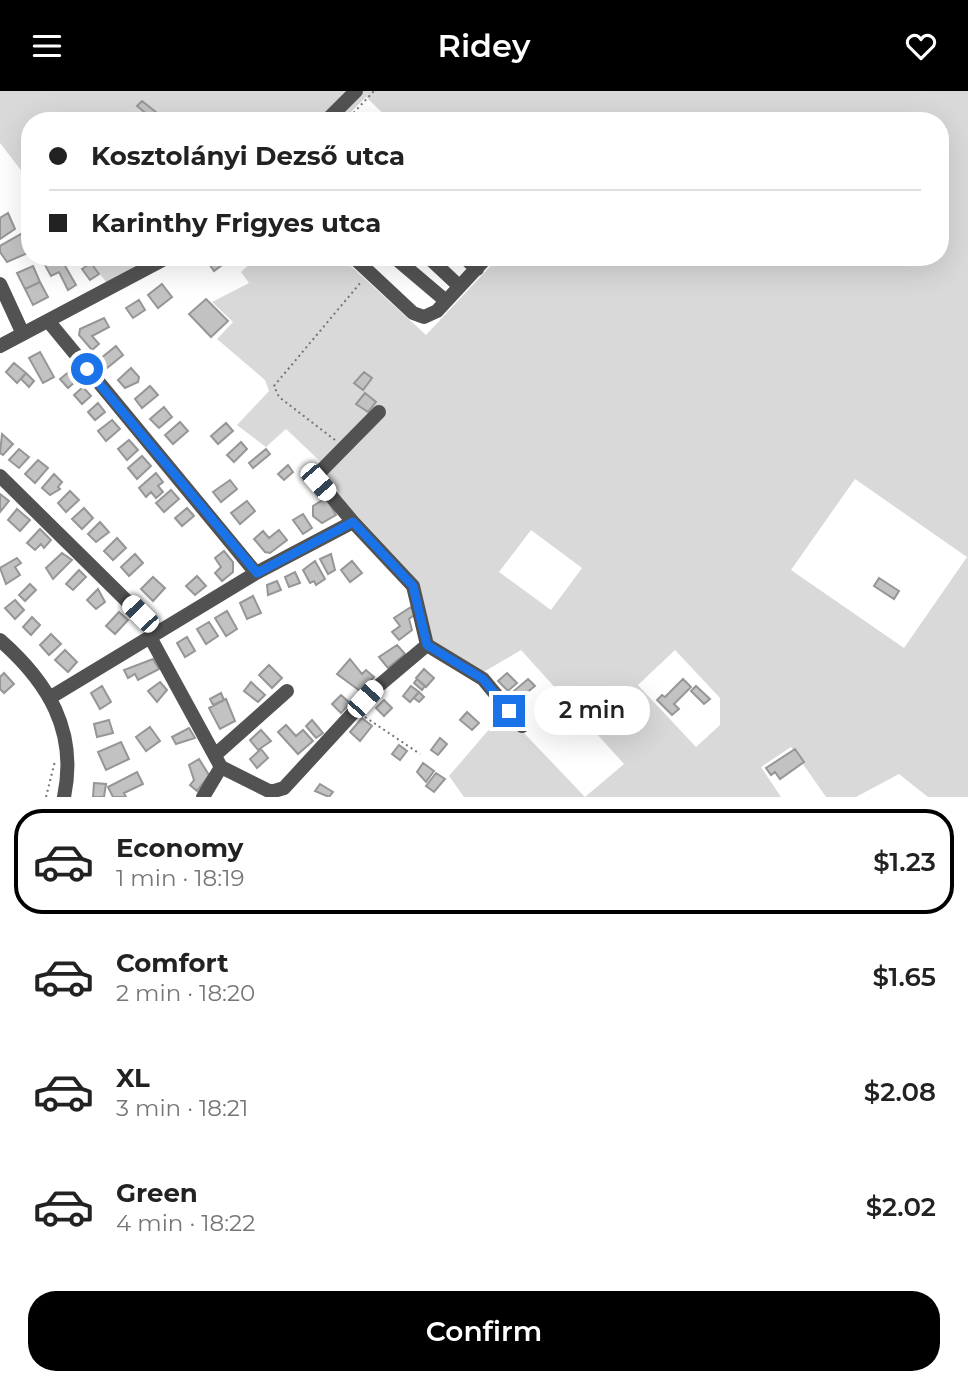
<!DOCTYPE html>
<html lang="en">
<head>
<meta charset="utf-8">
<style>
	:root { --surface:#fff; --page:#f2f2f2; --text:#222; --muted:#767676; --line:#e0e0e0; --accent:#000 }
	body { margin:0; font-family:Montserrat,sans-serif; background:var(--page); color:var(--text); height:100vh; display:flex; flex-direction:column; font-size:26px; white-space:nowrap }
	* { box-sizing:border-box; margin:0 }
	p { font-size:23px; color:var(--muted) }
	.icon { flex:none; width:38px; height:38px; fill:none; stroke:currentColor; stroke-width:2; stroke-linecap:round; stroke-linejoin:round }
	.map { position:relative; height:706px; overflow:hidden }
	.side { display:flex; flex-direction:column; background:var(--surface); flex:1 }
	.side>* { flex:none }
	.top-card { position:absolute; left:21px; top:21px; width:928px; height:154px; border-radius:28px; box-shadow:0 7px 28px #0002; display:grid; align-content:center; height:154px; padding:0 28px; background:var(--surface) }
	.end { position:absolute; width:32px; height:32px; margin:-16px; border:9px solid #1a73e8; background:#fff; box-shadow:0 0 0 4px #fff }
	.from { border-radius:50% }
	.bubble { position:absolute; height:49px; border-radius:24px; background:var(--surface); box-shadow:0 7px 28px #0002; font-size:23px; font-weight:600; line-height:49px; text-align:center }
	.car { position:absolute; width:21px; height:42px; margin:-21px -10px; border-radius:9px; box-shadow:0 0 5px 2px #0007; background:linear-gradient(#fff 24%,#345 0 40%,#fff 0 76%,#345 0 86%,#fff 0) }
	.top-card b { display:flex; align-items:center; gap:24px; height:66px; font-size:26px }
	.top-card b+b { border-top:2px solid var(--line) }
	.top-card i { width:18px; height:18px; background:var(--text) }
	ul { padding:12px 0 0; list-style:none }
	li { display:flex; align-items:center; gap:21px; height:105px; margin:0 14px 10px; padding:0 14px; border:4px solid transparent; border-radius:28px }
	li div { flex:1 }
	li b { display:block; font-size:26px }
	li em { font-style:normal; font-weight:600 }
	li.current { border-color:var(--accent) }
	li>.icon { width:63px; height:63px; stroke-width:1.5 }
	.action { display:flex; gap:14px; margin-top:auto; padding:14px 28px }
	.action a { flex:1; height:80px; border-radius:28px; background:var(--accent); color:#fff; font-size:28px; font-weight:600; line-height:80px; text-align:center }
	header { display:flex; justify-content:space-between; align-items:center; height:91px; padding:0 28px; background:var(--accent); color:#fff; font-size:32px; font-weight:600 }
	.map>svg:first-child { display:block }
</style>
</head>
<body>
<header><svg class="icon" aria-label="menu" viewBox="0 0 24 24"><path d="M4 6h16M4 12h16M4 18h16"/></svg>Ridey<svg class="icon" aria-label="heart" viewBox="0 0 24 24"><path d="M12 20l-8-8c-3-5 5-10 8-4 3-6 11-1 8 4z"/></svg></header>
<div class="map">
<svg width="968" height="706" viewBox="0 0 968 706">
	<rect width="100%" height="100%" fill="#fff"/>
	<path fill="#d9d9d9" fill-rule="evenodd" d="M0,0H968V706H928L899,683L856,706H826L791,656L761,676L781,706H464L449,685L504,621L585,706L624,673L521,559L482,582L432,552L414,492L320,388L324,374L286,338L266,356L237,334L269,300L265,289L217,248L233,231L212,211L249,192L241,181L257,166H341L426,244L499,166H940V30H391L366,6L342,30H30V91L0,52ZM855,388L967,466L904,557L791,479ZM531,439L582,477L551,519L499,481ZM675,559L720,607V634L696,656L638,594Z
		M87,166H183L113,200Z"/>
	<path fill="#c2c2c2" stroke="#969696" stroke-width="2" d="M142,10L167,30H155L137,15Z
		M8,122L15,138L0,148V127Z
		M21,143L30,161L7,171L0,161V155Z
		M60,166L76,194L68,199L59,181L51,185L45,174L49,172L48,166Z
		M212,166H233L214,180L207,170Z
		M91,172L99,183L90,189L82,178Z
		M33,175L40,191L25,198L17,182Z
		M40,191L48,206L33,214L25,198Z
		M162,193L172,206L158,217L148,204Z
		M206,208L228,230L211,246L189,223Z
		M139,209L145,219L133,227L126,217Z
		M104,227L109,236L92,245L99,253L92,259L79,244L80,238Z
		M116,255L123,264L107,277L100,268Z
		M40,261L54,286L43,292L29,267Z
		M14,272L26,282L17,292L6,281Z
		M131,277L139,286L138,291L125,297L118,289Z
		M70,280L77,289L68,297L60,288Z
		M364,281L372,287L363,299L354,292Z
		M26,282L34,290L29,296L21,288Z
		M150,295L158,304L142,317L135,308Z
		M83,296L91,305L82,313L74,304Z
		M365,302L376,311L368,321L356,313Z
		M98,312L105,321L95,329L88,321Z
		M164,316L172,326L159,337L150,328Z
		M112,329L120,338L106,350L98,340Z
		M180,331L188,340L173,353L165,344Z
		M226,332L233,340L218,353L211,345Z
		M2,343L13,353L3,364L0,362Z
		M129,349L138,359L127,369L118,358Z
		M241,351L247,358L234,371L227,364Z
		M19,358L29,366L19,377L9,369Z
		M266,358L270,363L253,377L249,372Z
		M142,365L151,375L137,388L128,377Z
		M38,369L48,377L35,392L25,383Z
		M288,374L293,381L284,389L278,383Z
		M156,382L163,391L158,395L163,401L156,407L151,401L146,406L139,397Z
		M54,383L62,391L58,396L60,398L50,404L42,397Z
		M230,389L237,398L221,411L213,401Z
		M171,399L179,408L164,421L156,412Z
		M70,400L79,409L66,421L58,412Z
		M0,403L9,410L0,421Z
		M326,407L336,424L322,432L313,425V415Z
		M247,410L255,420L240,433L231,422Z
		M84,417L93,427L82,438L72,428Z
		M187,417L194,425L182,435L175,427Z
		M17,418L30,429L20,440L8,429Z
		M303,423L312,437L303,443L293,429Z
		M100,431L109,441L96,451L88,443Z
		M40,438L51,449L44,457L41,453L35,459L27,452Z
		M279,439L287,449L270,462L265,461L254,448L263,440L269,447Z
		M117,447L126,457L113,469L104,460Z
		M224,460L233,471V481L222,490L215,482L221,476L215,467Z
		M62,462L72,469L53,488L46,477Z
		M135,463L143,472L129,485L121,476Z
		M331,463L335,479L328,483L320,468Z
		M17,467L21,472L15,476L20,484L6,493L0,477Z
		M315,470L325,488L316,494L314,490L310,492L303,479Z
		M352,470L362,482L350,491L341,479Z
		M79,479L86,486L73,499L66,493Z
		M295,481L300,492L289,496L285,486Z
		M197,485L206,495L195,504L186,495Z
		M153,486L165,497L153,510L141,498Z
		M879,487L899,500L894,508L874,495Z
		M277,490L281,499L268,504L267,494Z
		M30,493L36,499L25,510L19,504Z
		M98,498L105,511L96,518L87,509Z
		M253,505L261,522L247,528L240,512Z
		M15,509L24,519L15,528L5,517Z
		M411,516L417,522L409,528L412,539L399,549L392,541L400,535L394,527Z
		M227,520L237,538L226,545L215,527Z
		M119,521L128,529L115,543L106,535Z
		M32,526L40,534L31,544L23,536Z
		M209,531L218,545L206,553L197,538Z
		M51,543L61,553L49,564L40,554Z
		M187,546L195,560L185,566L177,552Z
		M397,554L405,563L388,577L379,566Z
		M65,559L77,571L68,581L55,569Z
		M153,568L159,578L138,589L135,583L128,587L124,579Z
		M350,568L362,583L366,579L374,586L360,600L337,583Z
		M269,574L282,587L272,597L259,584Z
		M424,578L434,587L426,596L416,587Z
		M4,582L14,593L4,602L0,598V586Z
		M507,582L517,592L508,600L498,590Z
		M417,588L425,595L422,599L414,592Z
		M528,588L535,595L520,607L525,613L519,618L508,605Z
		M683,588L691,596L674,613L679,618L672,624L657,609L662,604L665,606Z
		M160,591L167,599L157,611L148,600Z
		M251,591L265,604L258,611L244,600Z
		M102,595L111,611L100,618L91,602Z
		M411,595L419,601L410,611L403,605Z
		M696,595L710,608L704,613L691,600Z
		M419,601L424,606L419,611L414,607Z
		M221,602L224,609L213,614L210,608Z
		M341,604L350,612L341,622L332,613Z
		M226,608L235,630L220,638L209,617Z
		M384,609L392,617L384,625L376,617Z
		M467,621L479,632L472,639L460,629Z
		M362,627L372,635L360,650L350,641Z
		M109,629L113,642L97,646L94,633Z
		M312,629L323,642L316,647L306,635Z
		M286,634L296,645L303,639L313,650L298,663L278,641Z
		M150,636L160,650L146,660L136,646Z
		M189,637L195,647L176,653L172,646Z
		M261,639L271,650L258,659L250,649Z
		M440,647L447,653L438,664L431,659Z
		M121,651L129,668L106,679L98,661Z
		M399,654L407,660L400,669L392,663Z
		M261,658L268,667L257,677L250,668Z
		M795,658L804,671L780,688L775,681L771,684L766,677Z
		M199,668L209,684L197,700L190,694L194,689L189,674Z
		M423,672L434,680L426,691L417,681Z
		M137,681L143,693L124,702L126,706H113L108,696Z
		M436,682L445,688L434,701L426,695Z
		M94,692L106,693L104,706H93Z
		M320,693L333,701L329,706L315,700Z"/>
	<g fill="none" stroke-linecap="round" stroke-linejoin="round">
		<path stroke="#747474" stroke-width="2" stroke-dasharray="2 3.5" stroke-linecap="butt" d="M346,30L374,0
			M179,173L190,166
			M335,349L279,306L274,295L361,191
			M365,626L420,663
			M46,706L55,670"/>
		<path stroke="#525252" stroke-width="14" d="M326,30L356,0
			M353,166L413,222L424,226L437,220L487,166
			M394,166L446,210
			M428,166L459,195
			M464,166L477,178
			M0,193L23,243
			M49,231L256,482
			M0,255L168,166
			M0,385L140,523L155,543
			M353,431L315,386L379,321
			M150,546L221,676L271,701L284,697L376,597L427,554
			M0,549C48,591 78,640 64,706
			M51,606L256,482L353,431L413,495L427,554L483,588L522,635
			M215,664L287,600
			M203,706L221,676"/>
	</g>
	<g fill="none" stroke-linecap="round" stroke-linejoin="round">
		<path stroke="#1a73e8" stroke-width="9" d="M87,278L257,482L353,431L413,495L427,554L483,588L509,620"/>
	</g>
</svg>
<i class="end from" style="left:87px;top:278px"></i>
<i class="end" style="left:509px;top:620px"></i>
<div class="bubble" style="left:534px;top:595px;width:116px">2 min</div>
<i class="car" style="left:318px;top:391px;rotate:139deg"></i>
<i class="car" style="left:140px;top:523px;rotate:316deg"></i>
<i class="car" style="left:365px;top:608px;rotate:42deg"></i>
<div class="top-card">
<b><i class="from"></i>Kosztolányi Dezső utca</b>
<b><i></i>Karinthy Frigyes utca</b>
</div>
</div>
<section class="side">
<ul>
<li class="current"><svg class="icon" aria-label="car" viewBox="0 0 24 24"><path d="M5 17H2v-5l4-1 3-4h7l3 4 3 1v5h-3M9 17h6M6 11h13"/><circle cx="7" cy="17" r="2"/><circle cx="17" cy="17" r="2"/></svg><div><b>Economy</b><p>1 min · 18:19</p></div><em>$1.23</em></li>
<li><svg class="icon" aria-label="car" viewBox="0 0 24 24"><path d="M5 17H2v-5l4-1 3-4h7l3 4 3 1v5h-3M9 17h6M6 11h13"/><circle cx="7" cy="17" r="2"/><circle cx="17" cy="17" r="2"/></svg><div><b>Comfort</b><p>2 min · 18:20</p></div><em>$1.65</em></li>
<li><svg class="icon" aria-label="car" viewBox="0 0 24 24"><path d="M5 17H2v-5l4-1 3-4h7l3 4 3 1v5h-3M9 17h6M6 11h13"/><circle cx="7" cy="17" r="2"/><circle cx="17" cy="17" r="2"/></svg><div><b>XL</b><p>3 min · 18:21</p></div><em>$2.08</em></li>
<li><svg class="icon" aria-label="car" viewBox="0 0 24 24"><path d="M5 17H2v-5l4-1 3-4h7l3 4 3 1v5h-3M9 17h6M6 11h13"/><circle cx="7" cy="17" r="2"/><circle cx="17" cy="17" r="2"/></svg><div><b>Green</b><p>4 min · 18:22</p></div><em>$2.02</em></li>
</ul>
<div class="action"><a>Confirm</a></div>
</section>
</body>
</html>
